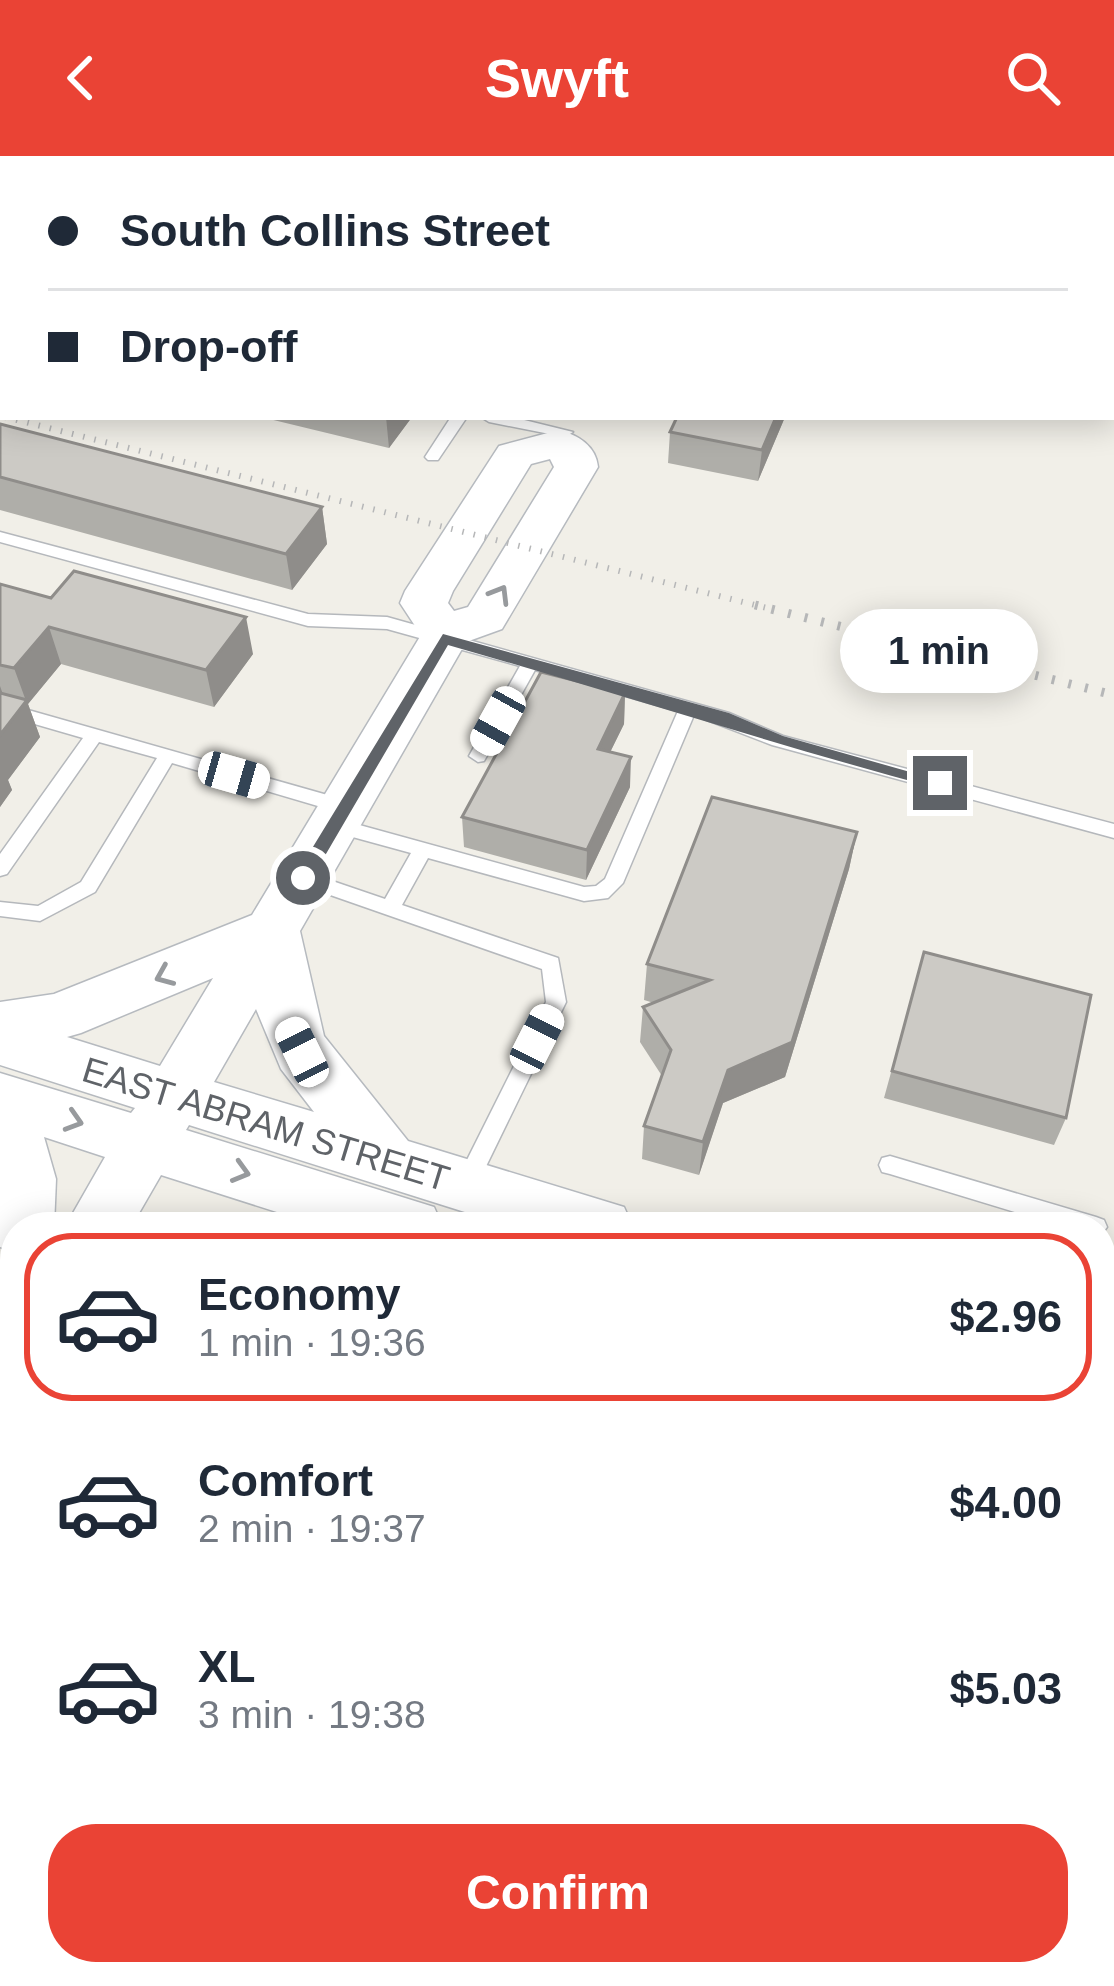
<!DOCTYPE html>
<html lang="en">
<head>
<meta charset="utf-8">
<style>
	:root { --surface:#fff; --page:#f2f2f3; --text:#1f2937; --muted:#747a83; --line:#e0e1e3; --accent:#ea4335 }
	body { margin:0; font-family:Arial,sans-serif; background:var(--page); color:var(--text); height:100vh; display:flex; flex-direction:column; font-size:45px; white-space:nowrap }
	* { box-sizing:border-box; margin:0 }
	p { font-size:39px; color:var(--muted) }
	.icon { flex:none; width:66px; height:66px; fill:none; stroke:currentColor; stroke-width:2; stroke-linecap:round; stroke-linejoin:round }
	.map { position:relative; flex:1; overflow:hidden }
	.sheet { position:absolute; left:0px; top:1056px; width:1116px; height:774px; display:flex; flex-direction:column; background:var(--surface); border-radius:48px 48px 0 0; box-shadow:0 6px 30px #0003 }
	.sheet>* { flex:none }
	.top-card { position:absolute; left:0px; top:0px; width:1116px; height:264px; box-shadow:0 6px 30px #0003; display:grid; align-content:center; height:264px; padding:0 48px; background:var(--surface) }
	.end { position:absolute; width:54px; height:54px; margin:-27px; border:15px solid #5f6368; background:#fff; box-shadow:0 0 0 6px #fff }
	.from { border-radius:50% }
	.bubble { position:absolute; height:84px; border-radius:42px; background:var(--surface); box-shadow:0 6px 30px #0003; font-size:39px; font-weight:800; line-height:84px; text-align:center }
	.car { position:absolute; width:36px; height:72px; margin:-36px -18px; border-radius:15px; box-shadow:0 0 9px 3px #0007; background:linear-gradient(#fff 24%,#345 0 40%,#fff 0 76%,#345 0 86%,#fff 0) }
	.top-card b { display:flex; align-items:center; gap:42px; height:114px; font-size:45px }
	.top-card b+b { border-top:3px solid var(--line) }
	.top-card i { width:30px; height:30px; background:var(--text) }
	ul { padding:21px 0 0; list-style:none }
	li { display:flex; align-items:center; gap:36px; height:168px; margin:0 24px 18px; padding:0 24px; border:6px solid transparent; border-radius:48px }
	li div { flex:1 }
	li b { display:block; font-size:45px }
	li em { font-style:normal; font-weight:800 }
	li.current { border-color:var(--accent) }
	li>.icon { width:108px; height:108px; stroke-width:1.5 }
	.cta { display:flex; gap:24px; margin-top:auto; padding:24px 48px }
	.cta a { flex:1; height:138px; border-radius:48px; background:var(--accent); color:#fff; font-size:48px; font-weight:800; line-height:138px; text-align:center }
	header { display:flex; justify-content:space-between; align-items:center; height:156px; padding:0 48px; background:var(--accent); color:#fff; font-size:54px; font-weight:800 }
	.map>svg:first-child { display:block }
</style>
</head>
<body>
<header><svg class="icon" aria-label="back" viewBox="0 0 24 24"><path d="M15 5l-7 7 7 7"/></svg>Swyft<svg class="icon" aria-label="search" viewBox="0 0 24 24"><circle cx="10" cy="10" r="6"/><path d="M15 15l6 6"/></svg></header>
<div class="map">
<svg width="1114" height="1830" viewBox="0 0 1114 1830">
	<rect width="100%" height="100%" fill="#f1efe8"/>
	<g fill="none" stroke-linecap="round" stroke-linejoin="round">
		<g stroke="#b5b8bc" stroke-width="3">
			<path id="service" d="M0,0H23L26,3H3Z
				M383,0H395L394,3H382Z
				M823,0H835L834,3H822Z
				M908,0H937L940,3H911Z
				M948,0H960L959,3H947Z
				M1113,78H1114V86H1113Z
				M451,261H467L438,304H428L425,301Z
				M481,261H512L573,276L565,281L489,266Z
				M0,376L308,458L387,461L729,557L783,580L1114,668V682L772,589L694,559L623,727L608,742L584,745L428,702L402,749L558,802L566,846L474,1035L466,1037L458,1035L455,1028L546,846L542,813L296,727L293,722L303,715L385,743L411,697L327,674L325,669L327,664L334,662L584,731L596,730L605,723L678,555L535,514L484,605L478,606L469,600L520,510L387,473L308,470L0,386Z
				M0,546L345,644L354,651L345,658L172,607L95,736L40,765L0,760V746L38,750L81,726L157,602L99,586L7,718L0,720V698L83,582L0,558Z
				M890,1000L1096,1061L1104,1064L1107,1071L1101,1079V1071H1064L890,1018L882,1016L879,1009L882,1002Z
				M0,1427L15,1433V1459L0,1453Z
				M148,1815H178L172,1830H142Z"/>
		</g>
		<g stroke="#b5b8bc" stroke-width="3">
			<path id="minor" d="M1113,118H1114V134H1113Z
				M614,1815H672L668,1830H610Z"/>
		</g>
		<g stroke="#b6babf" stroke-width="3">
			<path id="secondary" d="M559,274C578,279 596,290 598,311L502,473L466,486L300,775L324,880L408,985L624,1051L633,1071H512L189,969L186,974L434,1051L443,1071H324L161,1019L131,1071H65L105,1001L44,981L56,1023L54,1071H15V1096L0,1091V917L131,957L135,952L0,909V846L54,838L252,759L421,479L400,447L405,435L499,290ZM550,303L554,311L468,451L454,455L448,447L453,435L531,308ZM213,822L160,910L67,881L81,877ZM256,853L281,913L314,956L214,926Z
				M15,1179V1261L0,1267V1185Z
				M1101,1198L1114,1202V1331L1101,1327Z"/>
		</g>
		<use href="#service" fill="#fff" fill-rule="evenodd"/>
		<use href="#minor" fill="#fff" fill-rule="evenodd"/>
		<use href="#secondary" fill="#fff" fill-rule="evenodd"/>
		<path stroke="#b6b7b8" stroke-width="6" stroke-dasharray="1.5 10" stroke-linecap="butt" d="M5,261L767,452"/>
		<path stroke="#b6b7b8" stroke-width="9" stroke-dasharray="3 14" stroke-linecap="butt" d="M755,449L1114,539"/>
	</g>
	<path fill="#afaea9" d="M0,23H3V198L0,197Z
		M261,261H412L389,292Z
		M785,261L758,325L668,307L670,276Z
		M0,268L322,351L327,388L292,434L0,354Z
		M0,428L253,498L214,551L61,508L28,548L40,581L8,624L12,634L0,651Z
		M625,537L624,568L610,596L630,631L586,724L464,691L462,661Z
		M857,676L849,713L785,921L723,947L699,1019L642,1003L644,970L662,920L640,886L643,851L654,847L644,844L647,808Z
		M924,796L1066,962L1054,989L884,942Z"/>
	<path fill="#8f8d8a" d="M386,261H412L389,292Z
		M776,261H785L758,325L762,294Z
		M322,351L327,388L292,434L286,398Z
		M246,461L253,498L214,551L206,514Z
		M49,471L61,508L28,548L40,581L8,624L12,634L0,651V530L12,564L26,545L14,512Z
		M625,537L624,568L597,623L598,593Z
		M631,601L630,631L586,724L587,694Z
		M857,676L849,713L785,921L723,947L699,1019L703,986L728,914Z
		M15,1718V1759L0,1790V1749Z
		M474,1815H479L474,1830H469Z"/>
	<path fill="#cccac5" stroke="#8f8d8a" stroke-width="3" d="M479,0H613L622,2L477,3Z
		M1020,0H1114V21L1113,3H1019Z
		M0,23H3V170L0,169Z
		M677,261H776L762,294L670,276Z
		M0,268L322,351L286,398L0,321Z
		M74,415L246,461L206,514L49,471L14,512L0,509V428L51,442Z
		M541,516L625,537L598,593L631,601L587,694L462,661Z
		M0,537L27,544L0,579Z
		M712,641L857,676L792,886L728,914L703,986L644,970L671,894L643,851L710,824L647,808Z
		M924,796L1091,839L1066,962L892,915Z
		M7,1522L15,1525V1718L0,1749V1536Z
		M311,1815H474L469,1830H305Z"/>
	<defs><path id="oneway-chevron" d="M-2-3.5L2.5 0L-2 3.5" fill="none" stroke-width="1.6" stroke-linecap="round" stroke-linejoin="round" transform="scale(3)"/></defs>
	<g stroke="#979a9d">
		<use href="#oneway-chevron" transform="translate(500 438) rotate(-59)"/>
		<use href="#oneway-chevron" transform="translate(164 820) rotate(157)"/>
		<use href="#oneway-chevron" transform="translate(74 965) rotate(17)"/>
		<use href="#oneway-chevron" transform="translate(241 1016) rotate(16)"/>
	</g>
	<path fill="#5f6368" d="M443,478L729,557L783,580L949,627L940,633C775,589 613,536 448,489L309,727H297V717Z"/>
	<g text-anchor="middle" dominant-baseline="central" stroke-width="10" stroke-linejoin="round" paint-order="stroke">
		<g font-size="36" fill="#5f6368" stroke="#fff">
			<text transform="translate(266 968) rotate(17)">EAST ABRAM STREET</text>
		</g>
	</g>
</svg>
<i class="end from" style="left:303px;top:722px"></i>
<i class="end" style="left:940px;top:627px"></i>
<div class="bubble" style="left:840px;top:453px;width:198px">1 min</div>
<i class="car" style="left:498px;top:565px;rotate:209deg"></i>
<i class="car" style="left:234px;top:619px;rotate:106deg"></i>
<i class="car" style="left:537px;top:883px;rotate:27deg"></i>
<i class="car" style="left:302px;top:896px;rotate:334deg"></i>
<div class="top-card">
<b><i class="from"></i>South Collins Street</b>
<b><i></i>Drop-off</b>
</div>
<section class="sheet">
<ul>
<li class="current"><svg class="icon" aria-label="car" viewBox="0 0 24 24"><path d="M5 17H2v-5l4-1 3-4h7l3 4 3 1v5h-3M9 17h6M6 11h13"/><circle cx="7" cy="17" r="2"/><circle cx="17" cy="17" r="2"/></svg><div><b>Economy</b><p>1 min · 19:36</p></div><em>$2.96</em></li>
<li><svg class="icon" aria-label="car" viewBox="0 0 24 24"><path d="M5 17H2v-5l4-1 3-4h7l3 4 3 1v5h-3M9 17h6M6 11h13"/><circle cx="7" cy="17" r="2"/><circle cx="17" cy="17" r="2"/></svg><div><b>Comfort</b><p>2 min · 19:37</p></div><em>$4.00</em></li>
<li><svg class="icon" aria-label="car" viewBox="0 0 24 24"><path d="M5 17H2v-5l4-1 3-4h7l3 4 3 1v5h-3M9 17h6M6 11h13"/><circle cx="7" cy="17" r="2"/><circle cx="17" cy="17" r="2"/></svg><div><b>XL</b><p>3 min · 19:38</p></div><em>$5.03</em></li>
</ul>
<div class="cta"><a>Confirm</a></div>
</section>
</div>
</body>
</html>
